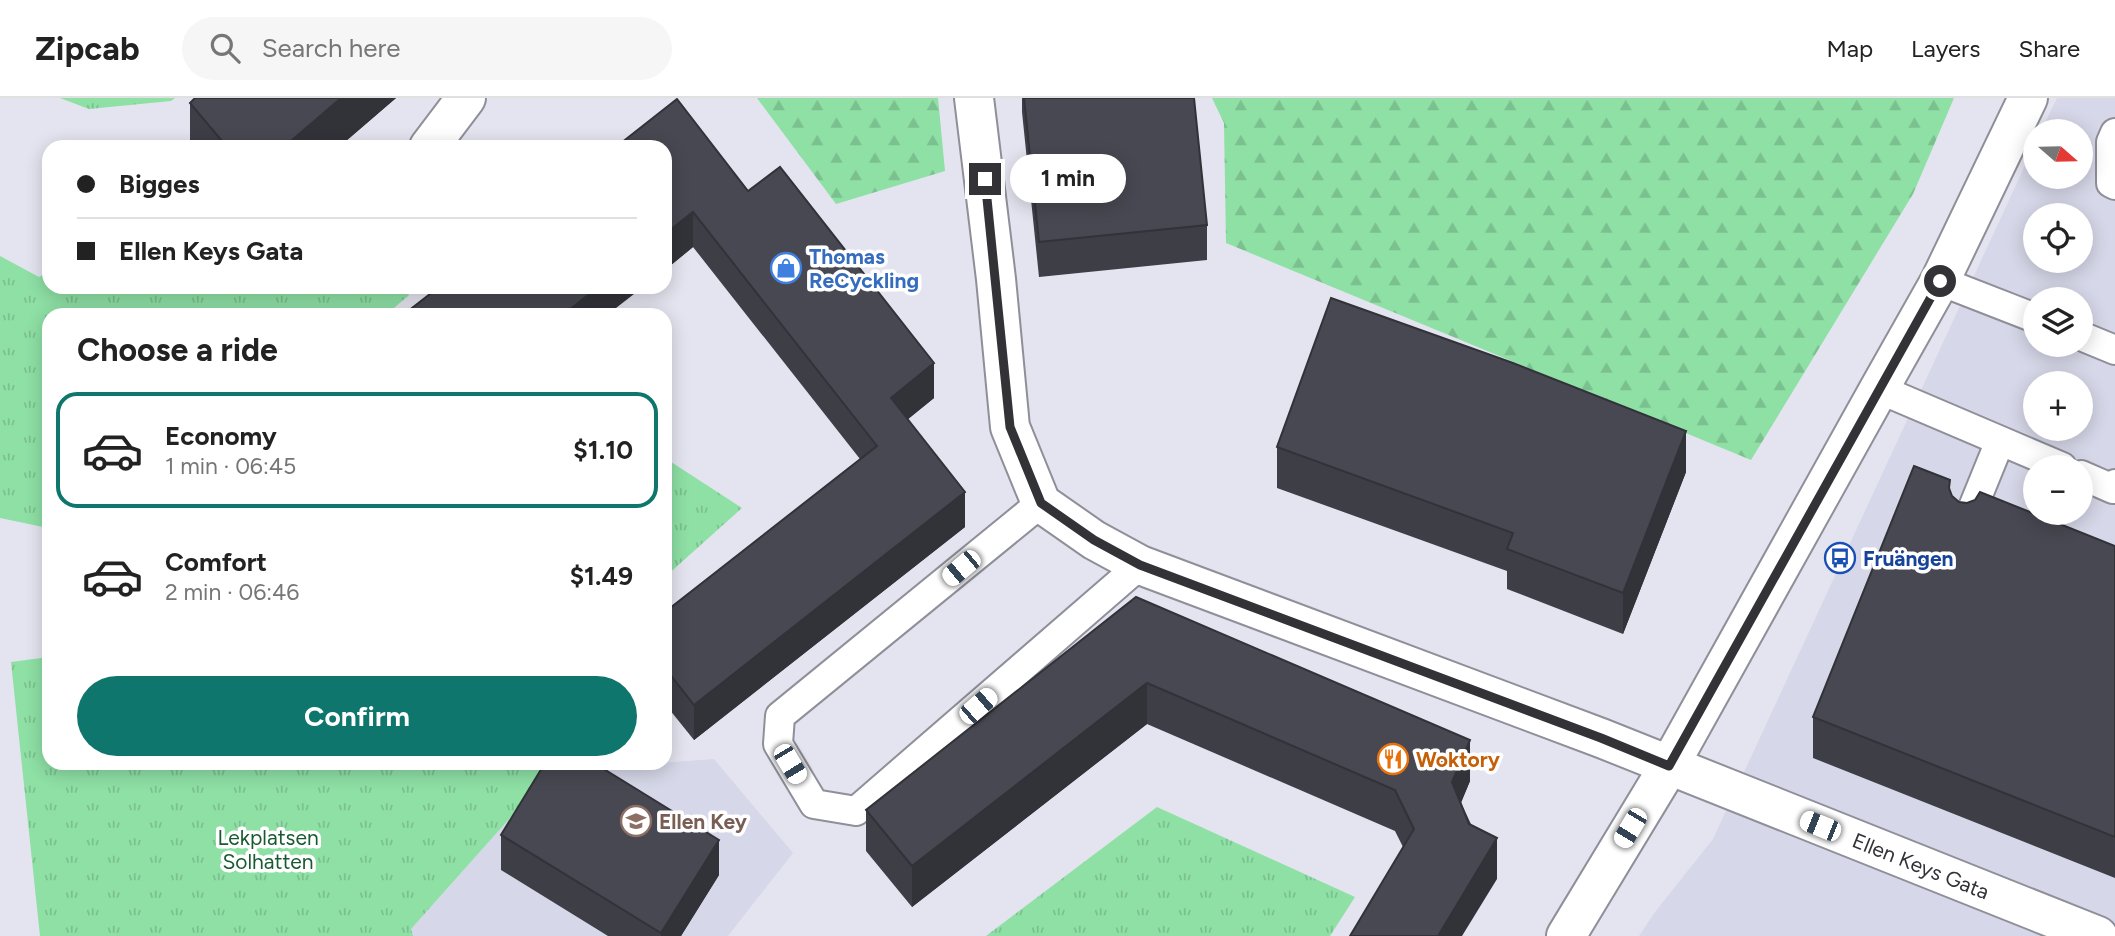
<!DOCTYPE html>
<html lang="en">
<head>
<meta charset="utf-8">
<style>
	:root { --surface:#fff; --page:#f6f6f6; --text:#222; --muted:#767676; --line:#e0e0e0; --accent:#0f766e }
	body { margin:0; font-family:Figtree,sans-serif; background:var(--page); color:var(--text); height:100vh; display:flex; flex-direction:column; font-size:26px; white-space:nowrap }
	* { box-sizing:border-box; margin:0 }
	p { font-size:23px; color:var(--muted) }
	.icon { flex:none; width:38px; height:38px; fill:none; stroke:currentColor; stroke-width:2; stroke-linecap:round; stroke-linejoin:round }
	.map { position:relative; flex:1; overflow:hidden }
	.side { position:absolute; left:42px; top:210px; width:630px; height:462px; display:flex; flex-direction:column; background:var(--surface); border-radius:21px; box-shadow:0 4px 18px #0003 }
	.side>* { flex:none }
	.hud { position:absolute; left:42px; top:42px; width:630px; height:154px; border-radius:21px; box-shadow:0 4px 18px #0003; display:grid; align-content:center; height:154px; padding:0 35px; background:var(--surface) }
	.needle { width:46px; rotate:110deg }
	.fabs { position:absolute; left:2023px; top:21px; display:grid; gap:14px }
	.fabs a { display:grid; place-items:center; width:70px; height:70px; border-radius:50%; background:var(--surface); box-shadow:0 4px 18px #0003; font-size:35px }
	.end { position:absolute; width:32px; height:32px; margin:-16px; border:9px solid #323237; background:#fff; box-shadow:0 0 0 4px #fff }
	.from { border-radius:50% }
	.bubble { position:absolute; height:49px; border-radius:24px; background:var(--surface); box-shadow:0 4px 18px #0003; font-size:23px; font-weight:700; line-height:49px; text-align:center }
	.car { position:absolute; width:21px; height:42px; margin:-21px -10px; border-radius:9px; box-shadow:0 0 5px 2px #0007; background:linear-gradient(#fff 24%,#345 0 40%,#fff 0 76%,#345 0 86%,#fff 0) }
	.hud b { display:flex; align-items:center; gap:24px; height:66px; font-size:26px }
	.hud b+b { border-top:2px solid var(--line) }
	.hud i { width:18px; height:18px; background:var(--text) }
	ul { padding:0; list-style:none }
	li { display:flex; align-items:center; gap:21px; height:116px; margin:0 14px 10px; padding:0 21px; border:4px solid transparent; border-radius:21px }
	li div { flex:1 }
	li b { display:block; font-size:26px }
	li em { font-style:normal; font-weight:700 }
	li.active { border-color:var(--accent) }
	li>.icon { width:63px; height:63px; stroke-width:1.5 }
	h2 { padding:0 35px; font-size:32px; line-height:84px }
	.action { display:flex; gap:14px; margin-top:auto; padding:14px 35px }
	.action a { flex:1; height:80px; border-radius:42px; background:var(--accent); color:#fff; font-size:28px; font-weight:700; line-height:80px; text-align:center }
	header { display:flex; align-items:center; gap:42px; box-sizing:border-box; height:98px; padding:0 35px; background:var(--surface); border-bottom:2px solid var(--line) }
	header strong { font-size:33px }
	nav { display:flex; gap:38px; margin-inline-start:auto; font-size:24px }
	.search { width:490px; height:63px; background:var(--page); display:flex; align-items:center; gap:18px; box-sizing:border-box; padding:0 24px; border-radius:38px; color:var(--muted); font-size:26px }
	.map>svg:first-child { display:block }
</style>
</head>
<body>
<header>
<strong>Zipcab</strong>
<div class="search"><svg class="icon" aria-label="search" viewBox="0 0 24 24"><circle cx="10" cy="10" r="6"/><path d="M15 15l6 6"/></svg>Search here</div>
<nav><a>Map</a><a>Layers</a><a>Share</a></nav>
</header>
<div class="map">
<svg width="2115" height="838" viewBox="0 0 2115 838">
	<defs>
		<pattern id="grass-tufts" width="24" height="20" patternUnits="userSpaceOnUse" patternTransform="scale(1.75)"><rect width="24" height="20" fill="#8ee0a5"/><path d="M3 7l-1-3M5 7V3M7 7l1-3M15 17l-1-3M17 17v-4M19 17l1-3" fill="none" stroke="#7bc18f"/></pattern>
		<pattern id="forest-firs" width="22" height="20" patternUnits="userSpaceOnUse" patternTransform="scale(1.75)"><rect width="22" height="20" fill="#8ee0a5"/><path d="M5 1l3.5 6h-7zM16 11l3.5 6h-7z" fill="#7bc18f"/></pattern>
	</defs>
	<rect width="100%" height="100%" fill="#e3e4ef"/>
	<path fill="#d6d8e9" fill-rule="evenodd" d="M2057,0H2115V838H1639L1655,814L1713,741L2035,46V79H2081V33H2041ZM2035,117H2081V163H2035ZM2035,201H2081V247H2035ZM2035,285H2081V331H2035ZM2035,369H2081V415H2035Z
		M714,661L793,755L728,838H412L411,831L552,673Z"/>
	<path fill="url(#grass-tufts)" d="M60,0H175L171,3L89,11Z
		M0,158L39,179L49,173V189H403L409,197L386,217H49V433L48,430L0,420Z
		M665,360L742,410L665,479Z
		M49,559V665H655L552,673L411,831L413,838H40L11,564Z
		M1157,709L1355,799L1330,838H986Z"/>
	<path fill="url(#forest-firs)" d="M757,0H938L945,73L836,106Z
		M1212,0H1954L1913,96L1751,362L1226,145L1224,25Z"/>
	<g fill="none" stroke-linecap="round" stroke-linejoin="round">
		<g stroke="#8e8f99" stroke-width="32">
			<path id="service" d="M2115,35L2111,44V85L2115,87
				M1940,183L2035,220
				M2081,238L2115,252
				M1879,291L2062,369
				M2081,377L2113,391L2115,386
				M1041,405L780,618L778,646L814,706L856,713L1140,467
				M1965,429L2000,343"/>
		</g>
		<g stroke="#8e8f99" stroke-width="42">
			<g id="minor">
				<path id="s1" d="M974,0L996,181L1010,329L1041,405L1094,442L1140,467L1601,640L2098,838"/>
				<path d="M429,49L466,0"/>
			</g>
		</g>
		<g stroke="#8e8f99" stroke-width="42">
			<path id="tertiary" d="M1566,838L1669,668L1879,291L1940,183L2028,0"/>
		</g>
		<use href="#service" stroke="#fff" stroke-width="28"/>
		<use href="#minor" stroke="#fff" stroke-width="38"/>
		<use href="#tertiary" stroke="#fff" stroke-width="38"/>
	</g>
	<path fill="#3d3e46" d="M195,0H396L339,49H190V5Z
		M1022,0H1194L1207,127V162L1039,179L1022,14Z
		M665,49L748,93L934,300L908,321L965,429L694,642L665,606V514L860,361L693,149L665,172Z
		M1277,349L1686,374L1623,536L1507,491V473L1277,390Z
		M1950,392L1952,398L1959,404L2115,448V780L1813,660V619Z
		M1136,499L1470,683L1461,705L1497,781L1403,749L1395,733L1147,626L912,809L866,753V712Z
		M501,737L719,777L681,838H608L501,772Z"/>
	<path fill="#323239" d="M341,0H396L339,49H284Z
		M693,114V149L665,172V136Z
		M598,189H643L607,217H563Z
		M934,265V300L891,335V300Z
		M1686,333V374L1623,536V495Z
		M965,394V429L694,642V607Z
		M1147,585V626L912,809V768Z
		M1470,642V683L1452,725V684Z
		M1497,740V781L1462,838H1438Z
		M719,742V777L681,838H661V835Z"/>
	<path fill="#474851" stroke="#323239" stroke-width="2" d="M195,0H341L284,49H227L190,5Z
		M1024,0H1194L1207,127L1039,144Z
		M677,1L748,93L780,69L934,265L891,300L965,394L694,607L665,570V514L877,348L693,114L665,136V49H616Z
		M439,189H598L563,217H403Z
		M1331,200L1513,265L1686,333L1623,495L1507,451L1513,435L1277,349Z
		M1914,368L1950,382L1949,390L1952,398L1959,404L1967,405L1975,402L1980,394L2115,448V739L1813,619Z
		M1136,499L1470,642L1452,684L1469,726L1497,740L1438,838H1350L1414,731L1395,692L1147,585L912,768L866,712Z
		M545,665H594L719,742L661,835L501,737Z"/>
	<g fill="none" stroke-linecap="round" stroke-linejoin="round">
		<path stroke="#323237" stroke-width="9" d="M985,81L1010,329L1041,405L1094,442L1140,467L1601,640L1669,668L1940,183"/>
	</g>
	<defs>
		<g id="shop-ring" transform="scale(1.575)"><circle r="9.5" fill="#fff" stroke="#3f7fe0" stroke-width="1.5"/><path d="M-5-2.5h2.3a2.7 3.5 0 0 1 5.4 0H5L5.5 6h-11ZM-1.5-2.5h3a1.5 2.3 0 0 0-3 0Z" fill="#3f7fe0"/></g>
		<g id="bus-ring" transform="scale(1.575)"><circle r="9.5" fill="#fff" stroke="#1a4fb4" stroke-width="1.5"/><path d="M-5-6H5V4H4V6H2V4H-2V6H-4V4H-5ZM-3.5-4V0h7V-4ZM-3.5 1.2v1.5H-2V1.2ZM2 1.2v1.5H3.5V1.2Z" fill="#1a4fb4"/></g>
		<g id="restaurant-ring" transform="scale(1.575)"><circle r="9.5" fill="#fff" stroke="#e8710a" stroke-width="1.5"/><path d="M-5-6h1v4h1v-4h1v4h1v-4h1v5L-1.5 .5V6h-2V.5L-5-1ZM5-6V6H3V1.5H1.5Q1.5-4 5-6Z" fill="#e8710a"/></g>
		<g id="school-ring" transform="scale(1.575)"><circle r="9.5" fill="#fff" stroke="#8d6e63" stroke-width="1.5"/><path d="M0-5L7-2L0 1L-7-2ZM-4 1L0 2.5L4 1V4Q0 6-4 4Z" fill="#8d6e63"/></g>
	</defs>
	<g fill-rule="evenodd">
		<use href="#shop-ring" x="786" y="170"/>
		<use href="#bus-ring" x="1840" y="460"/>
		<use href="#restaurant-ring" x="1393" y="661"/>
		<use href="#school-ring" x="636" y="723"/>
	</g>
	<g text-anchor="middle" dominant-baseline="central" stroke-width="7" stroke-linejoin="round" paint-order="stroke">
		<g font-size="21" font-weight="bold" fill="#366cbe" stroke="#fff" text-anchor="start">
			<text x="809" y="158">Thomas<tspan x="809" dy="24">ReCyckling</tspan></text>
		</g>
		<g font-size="21" font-weight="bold" fill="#164399" stroke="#fff" text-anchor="start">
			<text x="1863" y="460">Fruängen</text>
		</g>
		<g font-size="21" font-weight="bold" fill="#c56008" stroke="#fff" text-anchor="start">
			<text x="1416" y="661">Woktory</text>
		</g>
		<g font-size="21" font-weight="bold" fill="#785e54" stroke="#fff" text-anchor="start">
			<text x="659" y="723">Ellen Key</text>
		</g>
		<g font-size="21" fill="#185b31" stroke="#fff">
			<text x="268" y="739">Lekplatsen<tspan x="268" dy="24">Solhatten</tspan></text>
		</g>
		<g font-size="21" fill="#323237" stroke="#fff">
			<text stroke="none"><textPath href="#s1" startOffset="1367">Ellen Keys Gata</textPath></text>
		</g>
	</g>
</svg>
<div class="fabs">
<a><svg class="needle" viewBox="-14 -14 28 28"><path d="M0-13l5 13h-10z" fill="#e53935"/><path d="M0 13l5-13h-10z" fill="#767676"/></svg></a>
<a><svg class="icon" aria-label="locate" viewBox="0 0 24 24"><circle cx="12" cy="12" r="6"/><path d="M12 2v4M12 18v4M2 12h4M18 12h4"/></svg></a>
<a><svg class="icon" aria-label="layers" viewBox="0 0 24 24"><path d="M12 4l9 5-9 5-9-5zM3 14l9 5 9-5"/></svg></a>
<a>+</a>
<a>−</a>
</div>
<i class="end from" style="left:1940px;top:183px"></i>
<i class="end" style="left:985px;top:81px"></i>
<div class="bubble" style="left:1010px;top:56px;width:116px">1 min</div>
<i class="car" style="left:961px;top:470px;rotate:230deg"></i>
<i class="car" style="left:978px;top:608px;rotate:49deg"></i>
<i class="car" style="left:790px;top:666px;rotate:149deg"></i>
<i class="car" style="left:1820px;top:728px;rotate:292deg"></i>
<i class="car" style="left:1630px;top:730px;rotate:211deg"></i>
<div class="hud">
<b><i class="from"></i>Bigges</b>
<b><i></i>Ellen Keys Gata</b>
</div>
<section class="side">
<h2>Choose a ride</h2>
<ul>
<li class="active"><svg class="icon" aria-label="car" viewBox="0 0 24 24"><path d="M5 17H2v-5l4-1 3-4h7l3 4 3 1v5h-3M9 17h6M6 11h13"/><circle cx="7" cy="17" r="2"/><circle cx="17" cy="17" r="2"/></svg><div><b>Economy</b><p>1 min · 06:45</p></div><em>$1.10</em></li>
<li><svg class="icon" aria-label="car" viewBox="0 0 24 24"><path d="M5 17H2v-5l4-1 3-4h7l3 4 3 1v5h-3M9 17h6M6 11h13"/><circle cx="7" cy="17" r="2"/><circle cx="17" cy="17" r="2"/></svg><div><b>Comfort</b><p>2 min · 06:46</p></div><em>$1.49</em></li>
</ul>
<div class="action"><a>Confirm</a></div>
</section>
</div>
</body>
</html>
